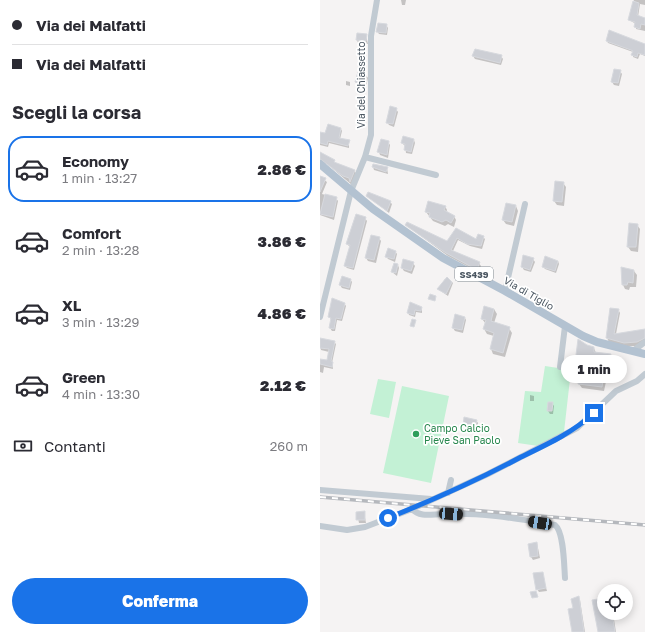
<!DOCTYPE html>
<html lang="it">
<head>
<meta charset="utf-8">
<style>
	:root { --surface:#fff; --page:#f7f7f7; --text:#2b2b33; --muted:#7c7c81; --line:#e1e1e2; --accent:#1a73e8 }
	body { margin:0; font-family:"Golos Text",sans-serif; background:var(--page); color:var(--text); height:100vh; display:flex; flex-direction:column; font-size:15px; white-space:nowrap }
	* { box-sizing:border-box; margin:0 }
	p { font-size:13px; color:var(--muted) }
	.icon { flex:none; width:22px; height:22px; fill:none; stroke:currentColor; stroke-width:2; stroke-linecap:round; stroke-linejoin:round }
	.map { position:relative; flex:1; overflow:hidden }
	.side { display:flex; flex-direction:column; background:var(--surface); width:320px }
	.side>* { flex:none }
	.banner { display:grid; align-content:center; height:88px; padding:0 12px; background:var(--surface) }
	.controls { position:absolute; left:277px; top:584px; display:grid; gap:8px }
	.controls a { display:grid; place-items:center; width:36px; height:36px; border-radius:50%; background:var(--surface); box-shadow:0 2px 10px #0003; font-size:20px }
	.end { position:absolute; width:18px; height:18px; margin:-9px; border:5px solid #1a73e8; background:#fff; box-shadow:0 0 0 2px #fff }
	.from { border-radius:50% }
	.bubble { position:absolute; height:28px; border-radius:14px; background:var(--surface); box-shadow:0 2px 10px #0003; font-size:13px; font-weight:800; line-height:28px; text-align:center }
	.car { position:absolute; width:12px; height:24px; margin:-12px -6px; border-radius:5px; box-shadow:0 0 3px 1px #0007; background:linear-gradient(#222 24%,#8ab4d8 0 40%,#222 0 76%,#8ab4d8 0 86%,#222 0) }
	.banner b { display:flex; align-items:center; gap:14px; height:38px; font-size:15px }
	.banner b+b { border-top:1px solid var(--line) }
	.banner i { width:10px; height:10px; background:var(--text) }
	ul { padding:0; list-style:none }
	li { display:flex; align-items:center; gap:12px; height:66px; margin:0 8px 6px; padding:0 4px; border:2px solid transparent; border-radius:16px }
	li div { flex:1 }
	li b { display:block; font-size:15px }
	li em { font-style:normal; font-weight:800 }
	li.on { border-color:var(--accent) }
	li>.icon { width:36px; height:36px; stroke-width:1.5 }
	h2 { padding:0 12px; font-size:18px; line-height:48px }
	.pay { display:flex; align-items:center; gap:10px; height:44px; padding:0 12px; font-size:15px }
	.pay p { margin-inline-start:auto }
	.primary-button { display:flex; gap:8px; margin-top:auto; padding:8px 12px }
	.primary-button a { flex:1; height:46px; border-radius:24px; background:var(--accent); color:#fff; font-size:16px; font-weight:800; line-height:46px; text-align:center }
	main { display:flex; flex:1; min-height:0 }
	.map>svg:first-child { display:block }
</style>
</head>
<body>
<main>
<section class="side">
<div class="banner">
<b><i class="from"></i>Via dei Malfatti</b>
<b><i></i>Via dei Malfatti</b>
</div>
<h2>Scegli la corsa</h2>
<ul>
<li class="on"><svg class="icon" aria-label="car" viewBox="0 0 24 24"><path d="M5 17H2v-5l4-1 3-4h7l3 4 3 1v5h-3M9 17h6M6 11h13"/><circle cx="7" cy="17" r="2"/><circle cx="17" cy="17" r="2"/></svg><div><b>Economy</b><p>1 min · 13:27</p></div><em>2.86 €</em></li>
<li><svg class="icon" aria-label="car" viewBox="0 0 24 24"><path d="M5 17H2v-5l4-1 3-4h7l3 4 3 1v5h-3M9 17h6M6 11h13"/><circle cx="7" cy="17" r="2"/><circle cx="17" cy="17" r="2"/></svg><div><b>Comfort</b><p>2 min · 13:28</p></div><em>3.86 €</em></li>
<li><svg class="icon" aria-label="car" viewBox="0 0 24 24"><path d="M5 17H2v-5l4-1 3-4h7l3 4 3 1v5h-3M9 17h6M6 11h13"/><circle cx="7" cy="17" r="2"/><circle cx="17" cy="17" r="2"/></svg><div><b>XL</b><p>3 min · 13:29</p></div><em>4.86 €</em></li>
<li><svg class="icon" aria-label="car" viewBox="0 0 24 24"><path d="M5 17H2v-5l4-1 3-4h7l3 4 3 1v5h-3M9 17h6M6 11h13"/><circle cx="7" cy="17" r="2"/><circle cx="17" cy="17" r="2"/></svg><div><b>Green</b><p>4 min · 13:30</p></div><em>2.12 €</em></li>
</ul>
<div class="pay"><svg class="icon" aria-label="cash" viewBox="0 0 24 24"><path d="M3 7h18v10H3z"/><circle cx="12" cy="12" r="2"/></svg>Contanti<p>260 m</p></div>
<div class="primary-button"><a>Conferma</a></div>
</section>
<div class="map">
<svg width="325" height="632" viewBox="0 0 325 632">
	<rect width="100%" height="100%" fill="#f5f3f3"/>
	<path fill="#c3f1d5" d="M225,366L251,370L244,432L218,446L198,443L205,391L221,392Z
		M58,379L76,382L69,418L50,414Z
		M82,386L129,396L111,483L63,473Z"/>
	<path fill="#0003" fill-rule="evenodd" d="M81,0H86L85,5H82Z
		M314,0H325V5L320,4L318,17L325,19V31L316,29V24L309,20Z
		M66,25L68,28L67,35L59,34L57,31Z
		M46,35L48,44L38,43L37,40Z
		M287,41L325,44V56L320,54L318,59L313,57V52L288,43Z
		M153,56H181L183,59L181,65L155,59Z
		M300,71L302,74L299,86L294,85L292,82Z
		M46,75L48,78L46,87L38,85L36,82Z
		M26,81L30,82V86L26,85Z
		M76,109L78,112L74,127L69,125L67,122Z
		M21,129L22,131L20,139L29,141V148L9,143L8,147L0,145V133L6,135Z
		M94,140L95,143L92,154L86,153L85,146L82,143Z
		M68,142L70,145L68,158L60,155L59,152Z
		M0,157L34,170L37,175L32,185L7,164L1,163Z
		M53,167L67,168L68,174L54,170Z
		M0,177L7,182L2,194L16,198L18,201L14,220L0,215Z
		M243,183L246,187L244,206L237,205L234,201Z
		M48,196L70,202L72,204L69,213Z
		M125,206L127,210L126,213L134,216L136,220L134,227L128,224L125,226L113,221L106,212Z
		M196,206L198,211L194,226L186,224L183,220Z
		M45,218L47,221L34,270L27,268L25,266L30,247L27,244Z
		M86,225L128,242L136,230L157,240L163,237L165,239L162,249L150,246L138,240L133,251L159,263L161,266L158,272L128,256Z
		M317,225L320,229L318,252L311,251L308,247Z
		M59,238L61,241L56,263L48,261L46,258Z
		M75,251L77,254L75,262L68,259L66,256Z
		M213,259L215,262L211,272L204,270L202,267Z
		M238,261L239,264L236,273L225,269L223,266Z
		M93,263L95,266L92,274L84,271L82,268Z
		M78,265L79,268L77,276L72,272Z
		M314,271L317,275L316,287H310L309,290L305,289L303,285Z
		M30,279L32,282L30,290L22,288L20,285Z
		M125,279L131,281L133,283L128,296L118,289Z
		M24,303L26,306L22,321L17,320L15,331H12L10,328L12,320L9,317Z
		M102,308V313L96,312L95,317L89,315L88,312Z
		M174,309L177,314L174,323L189,328L192,333L185,357L173,354L171,349L174,336L167,334L164,329L166,324L162,319Z
		M291,309H298L300,313L296,334L325,330V343L319,346H306L289,342L287,338Z
		M145,318L146,320L143,333L135,331L133,328Z
		M14,342L16,344L12,363L13,369L4,367L3,373L0,372V360L7,362L9,352L1,350L0,345Z
		M266,346L274,348L276,353L290,355L293,360L291,372H288L284,391L262,388L259,384L260,376H258L255,371ZM265,368L281,370L279,379L264,376Z
		M210,395L214,396V401H210Z
		M232,403L234,406L233,414H230L228,411Z
		M156,420L158,423L157,431L145,428L144,425Z
		M44,512L46,523H39L37,513Z
		M217,543L220,558L213,560L211,557Z
		M222,573L227,591L219,592L217,589Z
		M258,597L260,600L265,632H253L254,609Z
		M284,599V613H293L296,632H280Z"/>
	<path fill="#cdcfd5" stroke="#d7d9de" d="M313,1L319,3L317,15L325,18V25L321,24L320,29L314,27L315,22L308,20Z
		M58,23L67,24L66,33L56,32Z
		M289,30L325,44V55L318,53L317,57L311,55L313,51L311,50L286,41Z
		M37,33L47,34L46,41L36,40Z
		M155,49L182,55L180,63L152,56Z
		M294,69L301,70L298,83L291,82Z
		M38,72L46,75L45,85L35,82Z
		M70,106L77,108L73,124L66,123Z
		M8,124L21,128L19,138L30,140L28,146L8,141L7,145L0,143V132L5,133Z
		M83,136L94,139L91,152L84,150L85,144L81,143Z
		M61,139L69,141L67,155L57,152Z
		M0,152L15,160L14,162L35,170L30,182L29,178L23,176L0,159Z
		M53,164L68,167L66,172L52,167Z
		M0,176L6,178L0,192Z
		M235,181L244,182L242,202L233,201Z
		M48,192L71,201L67,211L46,196Z
		M5,194L17,197L13,217L0,214Z
		M108,201L126,206L124,210L135,216L131,223L126,220L122,222L109,217L110,213L105,212Z
		M186,203L196,205L192,222L182,220Z
		M36,214L46,217L33,268L24,266L30,245L26,244Z
		M87,222L127,241L136,228L156,239L158,234L164,236L161,246L147,244L137,238L131,250L160,262L157,270L126,253L85,225Z
		M309,223L318,224L316,247H307Z
		M51,235L60,237L54,260L45,258Z
		M68,248L76,251L74,259L65,257Z
		M203,255L214,258L210,270L201,267Z
		M225,256L238,261L235,271L222,267Z
		M83,259L94,262L91,271L81,268Z
		M74,263L78,264L76,273L71,272Z
		M301,267L314,270L313,283L308,282L307,285H302Z
		M22,276L31,279L29,288L19,285Z
		M127,277L132,282L126,294L117,289Z
		M110,294L116,296L115,301L108,299Z
		M12,298L25,303L21,319L16,318L14,329L9,328L11,318L8,317Z
		M90,302L102,307L101,311L95,310L94,315L87,313Z
		M164,306L174,309L171,321L190,327L183,353L170,349L174,333L163,329L166,320L161,319Z
		M290,308L299,309L294,334L325,329V338L317,342L304,343L286,338Z
		M135,314L145,317L142,330L132,328Z
		M92,319L96,320L94,327L90,326Z
		M0,338L15,341L11,361L13,362L12,367L0,364V359L7,360L9,349L0,348Z
		M258,339L267,345L274,347V352L291,354L288,368H285L282,387L258,384L259,374L279,378L280,367L263,364L261,373L254,371Z
		M228,402H233L232,411H227Z
		M144,417L157,420L155,428L143,426Z
		M45,511V520H36V512Z
		M217,542L218,556L210,557L208,544Z
		M223,572L226,588L216,590L213,573Z
		M216,591L218,597L212,598L210,592Z
		M259,596L264,632H252L248,609L253,608L251,599Z
		M284,598V613H292L295,632H278L272,600Z"/>
	<g fill="none" stroke-linecap="round" stroke-linejoin="round">
		<path stroke="#c1cad2" stroke-width="6" d="M45,157L116,175
			M185,291L205,204
			M0,317L31,191L45,157L51,135V36L57,0
			M313,351L325,342
			M240,367L245,326
			M0,490L111,499
			M128,493L131,480
			M92,509C100,518 112,514 124,514C161,512 199,519 235,525C244,532 244,565 245,578
			M0,526L27,530L45,527L92,509L168,474L257,428L296,391L317,381L325,374"/>
		<path stroke="#b3c2d1" stroke-width="8" d="M0,164L53,209L123,258L185,291L263,336L277,342L325,354"/>
		<g stroke="#b5b8bd" stroke-width="3.5">
			<path id="rail" d="M0,497L325,525"/>
		</g>
		<use href="#rail" stroke="#fff" stroke-width="2" stroke-dasharray="6" stroke-linecap="butt"/>
	</g>
	<g fill="none" stroke-linecap="round" stroke-linejoin="round">
		<path stroke="#1a73e8" stroke-width="5" d="M68,518C113,500 158,480 201,457C228,444 252,433 274,413"/>
	</g>
	<circle fill="#2e9e5b" stroke="#fff" stroke-width="1.5" cx="96" cy="434" r="4"/>
	<g text-anchor="middle" dominant-baseline="central" stroke-width="3.5" stroke-linejoin="round" paint-order="stroke">
		<rect fill="#fff" stroke="#808990" stroke-width="1" x="135" y="267" width="38" height="14" rx="3"/>
		<g font-size="9" font-weight="bold" fill="#4a5661">
			<text x="154" y="274">SS439</text>
		</g>
		<g font-size="10" fill="#4a5661" stroke="#fff">
			<text transform="translate(41 85) rotate(-90)">Via del Chiassetto</text>
			<text transform="translate(209 293) rotate(30)">Via di Tiglio</text>
		</g>
		<g font-size="10" fill="#27864d" stroke="#fff" text-anchor="start">
			<text x="104" y="428">Campo Calcio<tspan x="104" dy="12">Pieve San Paolo</tspan></text>
		</g>
	</g>
</svg>
<div class="controls">
<a><svg class="icon" aria-label="locate" viewBox="0 0 24 24"><circle cx="12" cy="12" r="6"/><path d="M12 2v4M12 18v4M2 12h4M18 12h4"/></svg></a>
</div>
<i class="end from" style="left:68px;top:518px"></i>
<i class="end" style="left:274px;top:413px"></i>
<div class="bubble" style="left:241px;top:355px;width:66px">1 min</div>
<i class="car" style="left:131px;top:514px;rotate:94deg"></i>
<i class="car" style="left:220px;top:523px;rotate:279deg"></i>
</div>
</main>
</body>
</html>
